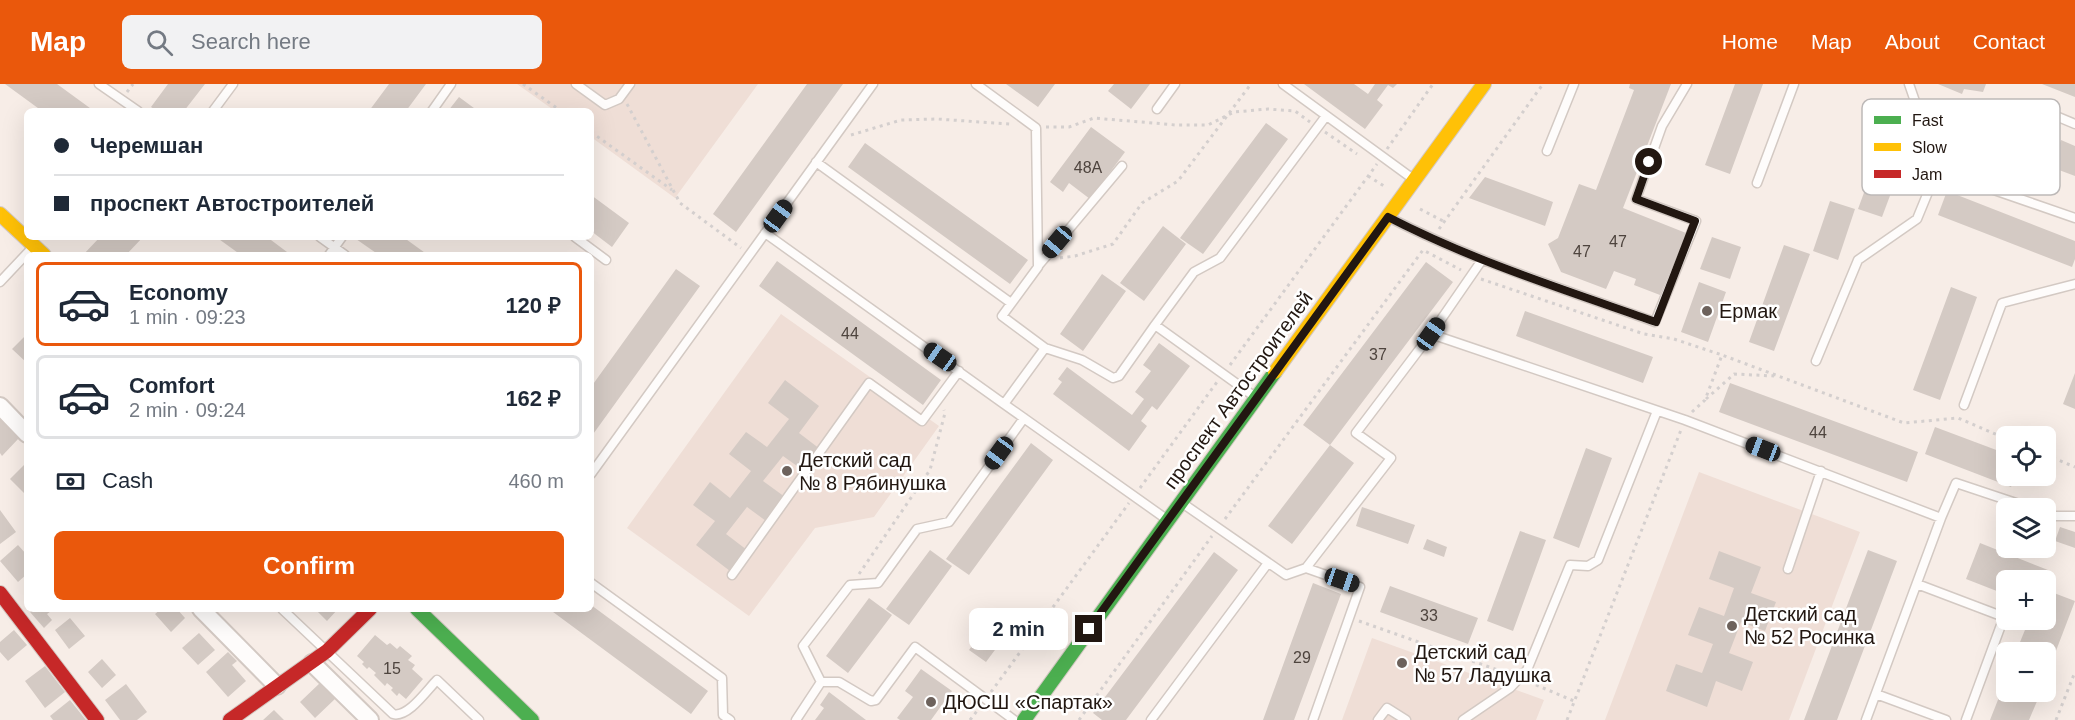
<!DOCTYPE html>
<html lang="en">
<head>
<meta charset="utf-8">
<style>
	:root { --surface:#fff; --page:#f2f2f3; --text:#1f2937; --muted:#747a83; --line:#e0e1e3; --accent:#ea580c }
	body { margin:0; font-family:Helvetica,sans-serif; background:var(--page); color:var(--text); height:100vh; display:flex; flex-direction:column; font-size:22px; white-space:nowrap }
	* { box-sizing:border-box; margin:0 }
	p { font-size:20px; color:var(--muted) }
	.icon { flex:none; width:33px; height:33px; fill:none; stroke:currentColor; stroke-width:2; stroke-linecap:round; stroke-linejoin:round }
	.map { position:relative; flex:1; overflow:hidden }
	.sheet { position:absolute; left:24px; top:168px; width:570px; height:360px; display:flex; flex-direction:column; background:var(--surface); border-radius:9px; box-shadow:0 6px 24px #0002 }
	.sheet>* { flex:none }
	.hud { position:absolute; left:24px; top:24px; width:570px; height:132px; border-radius:9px; box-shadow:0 6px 24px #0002; display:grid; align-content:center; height:132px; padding:0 30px; background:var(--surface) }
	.fabs { position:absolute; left:1996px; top:342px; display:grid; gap:12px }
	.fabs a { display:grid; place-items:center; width:60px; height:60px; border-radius:9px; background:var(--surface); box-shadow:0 6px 24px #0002; font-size:30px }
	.end { position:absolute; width:27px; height:27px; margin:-14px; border:8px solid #221711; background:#fff; box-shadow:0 0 0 3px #fff }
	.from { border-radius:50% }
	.bubble { position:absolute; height:42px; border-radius:9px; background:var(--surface); box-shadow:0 6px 24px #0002; font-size:20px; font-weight:600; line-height:42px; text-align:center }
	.car { position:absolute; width:18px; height:36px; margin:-18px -9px; border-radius:8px; box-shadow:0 0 4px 2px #0007; background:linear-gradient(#222 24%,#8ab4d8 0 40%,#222 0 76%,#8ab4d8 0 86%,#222 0) }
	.hud b { display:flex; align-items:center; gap:21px; height:57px; font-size:22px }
	.hud b+b { border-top:2px solid var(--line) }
	.hud i { width:15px; height:15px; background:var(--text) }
	ul { padding:10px 0 0; list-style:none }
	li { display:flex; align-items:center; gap:18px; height:84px; margin:0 12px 9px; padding:0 18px; border:3px solid var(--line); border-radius:9px }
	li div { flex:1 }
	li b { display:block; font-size:22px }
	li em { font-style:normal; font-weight:600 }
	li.active { border-color:var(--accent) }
	li>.icon { width:54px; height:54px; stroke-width:1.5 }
	.pay { display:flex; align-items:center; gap:15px; height:66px; padding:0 30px; font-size:22px }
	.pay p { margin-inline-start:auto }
	.primary-button { display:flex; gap:12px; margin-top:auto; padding:12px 30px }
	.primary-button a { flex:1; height:69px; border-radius:9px; background:var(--accent); color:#fff; font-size:24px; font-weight:600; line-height:69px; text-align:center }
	header { display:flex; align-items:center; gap:36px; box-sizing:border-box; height:84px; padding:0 30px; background:var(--accent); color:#fff }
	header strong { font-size:28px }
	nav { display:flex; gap:33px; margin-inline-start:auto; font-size:21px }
	.search { width:420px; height:54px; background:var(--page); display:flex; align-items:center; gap:15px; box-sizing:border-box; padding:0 21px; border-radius:9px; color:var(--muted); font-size:22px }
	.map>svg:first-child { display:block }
</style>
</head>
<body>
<header>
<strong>Map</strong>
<div class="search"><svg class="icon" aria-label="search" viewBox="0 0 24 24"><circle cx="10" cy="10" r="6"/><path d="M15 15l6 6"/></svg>Search here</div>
<nav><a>Home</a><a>Map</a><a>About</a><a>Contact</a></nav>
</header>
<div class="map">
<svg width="2075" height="636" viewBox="0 0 2075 636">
	<rect width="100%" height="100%" fill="#f7ede7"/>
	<path fill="#efded6" d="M517,0H758L675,114L591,53V27H555Z
		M781,230L939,342L874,433L815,444L749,532L627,444Z
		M1699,388L1860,448L1789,636H1605Z
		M1372,554L1544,616L1536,636H1342Z"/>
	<path fill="#d4cac4" d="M5,0H57L94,27H42Z
		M168,0H205L184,27H157L151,23Z
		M389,0H426L406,27H369Z
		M807,0H843L736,148L713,130Z
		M1006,0H1055L1038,23Z
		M1114,0H1150L1131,25L1108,7Z
		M1304,0H1354L1368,10L1375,0H1397L1393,4L1388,1L1377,16L1383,21L1365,45Z
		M1630,0H1671L1623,124L1686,149L1660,211L1634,201L1636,195L1614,187L1606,205L1561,188L1548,160L1558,154L1579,100L1596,106L1634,6L1629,4Z
		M1735,0H1763L1730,90L1705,81Z
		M1938,0H1986L1983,8L1964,5L1962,10Z
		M2042,0H2075V13Z
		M459,13L478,27H448Z
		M1266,39L1288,55L1203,170L1180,154Z
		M1091,43L1125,68L1090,115L1069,99L1063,108L1050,98Z
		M2061,56L2075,62V92L2051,83Z
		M865,59L1028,176L1010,200L848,83Z
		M1876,76L1900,85L1882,133L1858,125Z
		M1485,93L1553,118L1545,142L1469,114Z
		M1947,107L2075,157V175L2072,183L1938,131Z
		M591,111L629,139L612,163L591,147Z
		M1830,117L1855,125L1838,176L1813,167Z
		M1163,142L1186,160L1144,217L1120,199Z
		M100,153H143L126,171H83Z
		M216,153H267L291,171H241Z
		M357,153H403L428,171H379L356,155Z
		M1712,153L1741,163L1730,195L1700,185Z
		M1784,161L1810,170L1774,267L1749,258Z
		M777,177L941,296L923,321L759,202Z
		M1426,178L1453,198L1330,361L1303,341Z
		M676,185L700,202L591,353V303Z
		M1102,190L1126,207L1083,267L1060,250Z
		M1699,198L1726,208L1708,258L1681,248Z
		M1951,203L1977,213L1940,316L1913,306Z
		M1525,227L1653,273L1643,299L1516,252Z
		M27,250V279L12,265Z
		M1159,259L1190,282L1157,326L1152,322L1141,337L1147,342L1129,367L1053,310L1062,298L1058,295L1067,283L1132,331L1144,315L1135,308L1151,287L1143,281Z
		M2075,289V325L2063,320Z
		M785,296L819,322L799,349L820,365L804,387L783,372L763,397L785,413L766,437L747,423L726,450L747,466L730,487L696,461L715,437L693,421L710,398L730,414L751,387L729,370L746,348L767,363L789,335L768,319Z
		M1730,299L1918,368L1907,398L1719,328Z
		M0,335L19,354L2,372L0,369Z
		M1935,343L2007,370V392H2015L2011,403L1925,370Z
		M1031,359L1053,376L969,491L946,475Z
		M1330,361L1354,379L1292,460L1268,442Z
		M1586,364L1612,374L1579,464L1553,454Z
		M27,378V412L10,395Z
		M1362,423L1415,441L1408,460L1356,442Z
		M0,426L16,448L0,460Z
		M2060,443L2075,448V464L2055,457Z
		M1520,447L1546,456L1513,547L1487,537Z
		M1427,455L1447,463L1444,473L1423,465Z
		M1980,459L2048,486L2044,496H2007V511L1966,495Z
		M18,461L27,471V490L18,498L0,477Z
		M930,466L952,482L909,541L886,525Z
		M1868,466L1897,477L1837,636H1804Z
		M1719,467L1761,483L1751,509L1776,518L1765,547L1741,538L1729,569L1753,578L1742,607L1716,597L1707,623L1666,607L1676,580L1702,589L1713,560L1688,551L1699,523L1724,532L1734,504L1709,495Z
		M1214,468L1238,486L1126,636H1102L1093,629Z
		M1313,499L1341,510L1294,636H1263Z
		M1390,502L1478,534L1468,560L1380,528Z
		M2046,506L2075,517L2046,593V568H2016L2029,536H2046Z
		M869,514L892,531L848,589L826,572Z
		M591,521L708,607L691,630L549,525H591Z
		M33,525H54L47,530L52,536L44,544L30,528Z
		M161,525H177L185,534L171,548L155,530Z
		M315,525H338L327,537Z
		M995,530L1012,543L986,578L969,566Z
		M70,534L85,552L69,565L55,546Z
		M14,546L27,561L8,577L0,568V558Z
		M199,549L215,566L198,581L182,564Z
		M375,551L387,561L390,559L397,565L400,562L412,572L408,576L415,581L412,585L423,595L406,615L399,609L397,612L391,606L393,604L387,599L385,602L374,591L376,589L369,583L367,585L362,580L364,578L357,572Z
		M228,568L237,577L232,581L246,597L228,613L206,588Z
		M102,575L116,591L102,604L88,588Z
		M45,582L65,608L45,624L25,597Z
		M921,585L952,607L931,636H900L897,634L913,613L905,607Z
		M2007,593V608H2041L2029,636H1990Z
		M321,598L336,614L315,634L300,618Z
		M126,600L147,628L137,636H120L105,616Z
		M829,608L866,636H815L824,624L820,621Z
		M70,616L86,636H53L50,632Z
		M274,626L284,636H263Z"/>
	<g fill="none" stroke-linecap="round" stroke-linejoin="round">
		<g stroke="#d3c9c3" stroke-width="11">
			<path id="lane" d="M99,0L138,27
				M576,0L605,21L619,15L630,0
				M976,0L1036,44L1038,183L1002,232L1045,264
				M1283,0L1409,92
				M1909,0L1938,84L1942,88L2075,134
				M1157,25L1175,0
				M213,27L233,0
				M432,27L451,0
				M1547,67L1574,0
				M816,78L1011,219
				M1757,99L1794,0
				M1392,135C1476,178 1567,206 1655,238L1696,137L1636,115L1662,42L1687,0
				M765,149L1004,320
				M320,153L345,171
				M575,153L606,176
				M329,171L342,153
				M1038,182L1122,82
				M0,198L34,162
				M1155,241L1194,188L1220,174L1326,32
				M1431,250L1685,336L1941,434L1956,399L2031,424
				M1816,277L1858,176L1917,135L1938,84L1990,32L2012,22H2032L2075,40
				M1964,321L2002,219L2075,200
				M591,390L873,0
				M1185,421L1286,491L1306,484L1360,503L1313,636
				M2046,430L2053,432H2075
				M1162,432L1004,320L1045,264L1082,276L1113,294L1119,292L1155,241L1251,310
				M1306,484L1391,374L1356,349L1431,250L1482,176
				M1788,485L1821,387
				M732,491L869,299L922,337L959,287
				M591,499L722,594L723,631L730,636
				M1917,500L2004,533L1966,636
				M282,525L393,630C408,634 427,606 437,596L479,636
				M821,598L803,562L850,501L878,499L917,445L949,438L1024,334
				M1876,610L1946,636
				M796,636L821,598H839L871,617L876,616L915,563L1014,636
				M1151,636L1268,479
				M1378,636L1387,624L1406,636
				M1463,636L1510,604L1527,586L1570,481L1588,482L1598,476L1657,327
				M1866,636L1941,434"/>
		</g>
		<g stroke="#d3c9c3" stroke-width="20">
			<path id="street" d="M0,322L27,350
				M201,525L277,602
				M312,579L370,636"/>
		</g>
		<g stroke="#d3c9c3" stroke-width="16">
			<path id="fast" d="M417,525L532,636
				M1024,636L1275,288"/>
		</g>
		<g stroke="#d3c9c3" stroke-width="16">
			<path id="slow" d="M0,130L44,171
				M1275,288L1484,0"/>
		</g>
		<g stroke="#d3c9c3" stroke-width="16">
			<path id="jam" d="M0,509L97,636
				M230,636L327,567L370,525"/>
		</g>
		<path stroke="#d4cfce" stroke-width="3" stroke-dasharray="3 4.5" stroke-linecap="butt" d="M523,0L561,27
			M127,8L133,0
			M627,20L680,119L741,164
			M1046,43H1069L1094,34L1176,41H1208L1234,28L1268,25L1295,27L1310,38
			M591,48L672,106
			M1325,48L1357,70
			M851,51L901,36L937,35L1010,40
			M1387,65L1433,0
			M1368,92L1384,102
			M1420,125L1445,138
			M1439,145L1543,0
			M1060,174L1075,172L1113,160L1142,119L1178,97L1251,0
			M1481,195L1644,250L1674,255L1722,271
			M1230,281L1377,80
			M1706,315L1734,290L1774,292
			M1692,328L1705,316L1722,271L1904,339L1958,334L2007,355
			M2046,371L2075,383
			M1140,404L1217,298
			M1225,435L1423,166L1461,186
			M859,490L930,386L945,329L944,326
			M1359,537L1509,590
			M1529,598L1574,617
			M991,608L1129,419
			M970,636L980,623
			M1079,636L1212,452
			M1567,636L1681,346
			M2056,636L2075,588"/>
		<use href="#lane" stroke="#fefcfb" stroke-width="8"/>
		<use href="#street" stroke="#fefcfb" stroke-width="16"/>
		<use href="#fast" stroke="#4caf50" stroke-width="14"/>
		<use href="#slow" stroke="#ffc107" stroke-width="14"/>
		<use href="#jam" stroke="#c62828" stroke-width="14"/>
	</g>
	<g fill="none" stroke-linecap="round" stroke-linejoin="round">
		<path stroke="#221711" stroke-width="8" d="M1089,545L1388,133C1473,177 1565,206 1656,238L1695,137L1636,115L1649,78"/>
	</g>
	<g fill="#6d625c" stroke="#fff" stroke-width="2">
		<circle cx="1707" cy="227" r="6"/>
		<circle cx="787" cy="387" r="6"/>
		<circle cx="1732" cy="542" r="6"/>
		<circle cx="1402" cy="579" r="6"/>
		<circle cx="931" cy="618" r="6"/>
	</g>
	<g text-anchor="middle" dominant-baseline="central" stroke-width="5" stroke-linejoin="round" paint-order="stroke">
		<g font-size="16" fill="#4e443e">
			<text x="1088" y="83">48А</text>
			<text x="1618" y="157">47</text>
			<text x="1582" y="167">47</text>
			<text x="850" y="249">44</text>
			<text x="1378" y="270">37</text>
			<text x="1818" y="348">44</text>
			<text x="1429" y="531">33</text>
			<text x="1302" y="573">29</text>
			<text x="392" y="584">15</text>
		</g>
		<g font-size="20" fill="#221711" stroke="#fff" text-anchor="start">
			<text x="1719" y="227">Ермак</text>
			<text x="799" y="376">Детский сад<tspan x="799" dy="23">№ 8 Рябинушка</tspan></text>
			<text x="1744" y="530">Детский сад<tspan x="1744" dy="23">№ 52 Росинка</tspan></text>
			<text x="1414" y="568">Детский сад<tspan x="1414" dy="23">№ 57 Ладушка</tspan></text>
			<text x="943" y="618">ДЮСШ «Спартак»</text>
		</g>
		<g font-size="20" fill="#221711" stroke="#fff">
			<text transform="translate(1238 306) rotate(-54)">проспект Автостроителей</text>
		</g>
	</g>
	<rect x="1862" y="15" width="198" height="96" rx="9" fill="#fff" stroke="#bdb9b8" stroke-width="1.5"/>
	<rect x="1874" y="32" width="27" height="8" fill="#4caf50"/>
	<rect x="1874" y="59" width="27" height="8" fill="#ffc107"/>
	<rect x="1874" y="86" width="27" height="8" fill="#c62828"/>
	<g font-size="16" fill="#221711">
		<text x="1912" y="42">Fast</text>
		<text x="1912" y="69">Slow</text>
		<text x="1912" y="96">Jam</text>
	</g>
</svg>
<div class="fabs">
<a><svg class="icon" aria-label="locate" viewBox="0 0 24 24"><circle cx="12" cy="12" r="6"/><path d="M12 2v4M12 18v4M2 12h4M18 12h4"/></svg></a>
<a><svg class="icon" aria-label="layers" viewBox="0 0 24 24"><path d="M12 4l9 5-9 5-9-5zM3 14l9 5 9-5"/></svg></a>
<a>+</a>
<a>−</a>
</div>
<i class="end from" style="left:1649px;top:78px"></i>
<i class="end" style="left:1089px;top:545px"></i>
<div class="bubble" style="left:969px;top:524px;width:99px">2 min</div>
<i class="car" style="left:778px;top:132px;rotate:36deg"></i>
<i class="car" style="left:1057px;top:158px;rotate:220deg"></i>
<i class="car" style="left:1431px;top:250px;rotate:35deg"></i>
<i class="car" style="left:940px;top:273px;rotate:305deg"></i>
<i class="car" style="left:1763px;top:365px;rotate:291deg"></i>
<i class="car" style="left:999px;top:369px;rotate:216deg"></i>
<i class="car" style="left:1342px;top:496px;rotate:109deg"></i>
<div class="hud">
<b><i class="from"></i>Черемшан</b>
<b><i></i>проспект Автостроителей</b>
</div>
<section class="sheet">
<ul>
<li class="active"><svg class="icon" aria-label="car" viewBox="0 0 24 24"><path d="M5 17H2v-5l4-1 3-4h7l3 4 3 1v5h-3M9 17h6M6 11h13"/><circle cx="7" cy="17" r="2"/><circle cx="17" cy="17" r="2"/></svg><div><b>Economy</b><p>1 min · 09:23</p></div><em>120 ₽</em></li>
<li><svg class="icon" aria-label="car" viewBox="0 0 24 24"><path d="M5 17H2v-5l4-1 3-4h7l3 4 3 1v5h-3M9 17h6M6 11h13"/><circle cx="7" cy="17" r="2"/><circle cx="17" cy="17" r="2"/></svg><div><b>Comfort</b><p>2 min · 09:24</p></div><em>162 ₽</em></li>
</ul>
<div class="pay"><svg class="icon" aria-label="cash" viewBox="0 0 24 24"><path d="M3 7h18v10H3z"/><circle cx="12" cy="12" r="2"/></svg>Cash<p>460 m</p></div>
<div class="primary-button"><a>Confirm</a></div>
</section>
</div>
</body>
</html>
